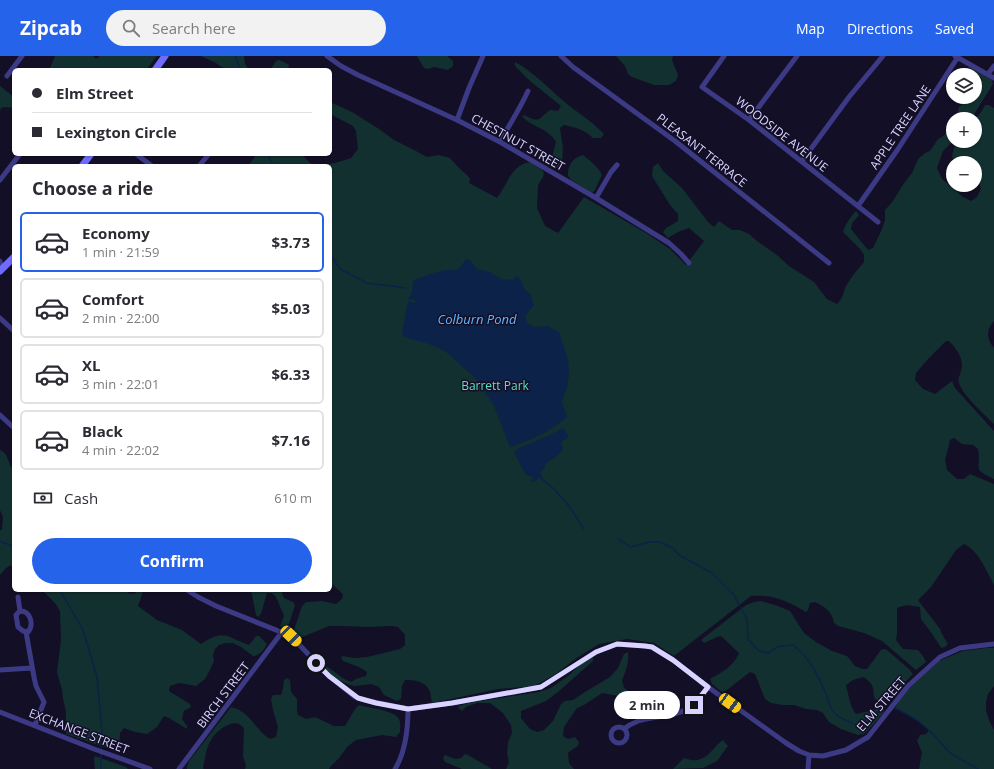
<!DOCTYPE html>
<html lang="en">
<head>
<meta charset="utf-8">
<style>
	:root { --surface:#fff; --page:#f2f2f3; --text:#2b2b33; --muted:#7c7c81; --line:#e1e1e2; --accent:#2563eb }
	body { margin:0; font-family:"Open Sans",sans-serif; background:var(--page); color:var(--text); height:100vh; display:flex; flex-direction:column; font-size:15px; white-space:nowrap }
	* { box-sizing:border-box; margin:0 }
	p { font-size:13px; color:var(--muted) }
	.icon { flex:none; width:22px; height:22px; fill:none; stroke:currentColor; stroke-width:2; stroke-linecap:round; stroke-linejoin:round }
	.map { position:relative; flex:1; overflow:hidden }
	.side { position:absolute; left:12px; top:108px; width:320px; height:428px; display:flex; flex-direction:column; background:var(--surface); border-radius:6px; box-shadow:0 1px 3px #0004 }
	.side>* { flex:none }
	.guide { position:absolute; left:12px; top:12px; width:320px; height:88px; border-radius:6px; box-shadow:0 1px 3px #0004; display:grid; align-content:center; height:88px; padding:0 20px; background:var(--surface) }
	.tools { position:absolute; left:946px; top:12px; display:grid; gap:8px }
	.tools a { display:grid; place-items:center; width:36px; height:36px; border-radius:50%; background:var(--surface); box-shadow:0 1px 3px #0004; font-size:20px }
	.end { position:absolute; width:18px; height:18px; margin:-9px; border:5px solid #d9d4ff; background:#111; box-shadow:0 0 0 2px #111 }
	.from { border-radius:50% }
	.bubble { position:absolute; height:28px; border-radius:14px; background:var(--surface); box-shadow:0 1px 3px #0004; font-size:13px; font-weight:700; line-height:28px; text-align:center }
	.car { position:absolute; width:12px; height:24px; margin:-12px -6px; border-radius:5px; box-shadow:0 0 3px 1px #0007; background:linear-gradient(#f5c518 24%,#345 0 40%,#f5c518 0 76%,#345 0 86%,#f5c518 0) }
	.guide b { display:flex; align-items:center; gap:14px; height:38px; font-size:15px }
	.guide b+b { border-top:1px solid var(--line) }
	.guide i { width:10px; height:10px; background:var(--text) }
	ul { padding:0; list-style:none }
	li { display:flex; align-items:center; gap:12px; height:60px; margin:0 8px 6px; padding:0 12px; border:2px solid var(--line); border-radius:6px }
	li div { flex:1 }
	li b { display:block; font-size:15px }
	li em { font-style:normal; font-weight:700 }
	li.active { border-color:var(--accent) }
	li>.icon { width:36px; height:36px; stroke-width:1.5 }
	h2 { padding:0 20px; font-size:18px; line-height:48px }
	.pay { display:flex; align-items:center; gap:10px; height:44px; padding:0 20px; font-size:15px }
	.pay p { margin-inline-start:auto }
	.action { display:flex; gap:8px; margin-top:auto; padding:8px 20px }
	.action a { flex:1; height:46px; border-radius:24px; background:var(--accent); color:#fff; font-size:16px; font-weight:700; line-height:46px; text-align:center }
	header { display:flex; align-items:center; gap:24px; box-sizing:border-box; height:56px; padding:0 20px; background:var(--accent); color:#fff }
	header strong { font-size:19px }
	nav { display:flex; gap:22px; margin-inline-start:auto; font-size:14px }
	.search { width:280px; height:36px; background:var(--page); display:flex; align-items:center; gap:10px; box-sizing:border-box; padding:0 14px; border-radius:22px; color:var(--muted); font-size:15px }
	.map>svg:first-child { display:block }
</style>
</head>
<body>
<header>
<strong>Zipcab</strong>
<div class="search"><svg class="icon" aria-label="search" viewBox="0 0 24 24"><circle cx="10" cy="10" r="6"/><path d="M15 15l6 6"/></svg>Search here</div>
<nav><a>Map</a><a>Directions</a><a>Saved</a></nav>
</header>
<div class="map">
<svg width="994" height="713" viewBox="0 0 994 713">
	<rect width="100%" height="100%" fill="#130f26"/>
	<path fill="#12302f" d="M55,0H93L96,3L100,0H157L146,14H46L50,12Z
		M201,0H244L245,8L249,14H226L216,7Z
		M417,0H447L453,5V10L448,14L434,11L428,13L424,12Z
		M616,0H673L672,4L678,19L676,25L669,29H654L632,21L628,18L625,10Z
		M279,4L284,6L289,9L288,14H270L276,5Z
		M515,6C534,16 549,33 566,47C578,57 593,66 604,78L601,82H593C583,73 577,72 564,69L560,72L563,92L562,106L558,112H554L549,106L552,101L556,86C547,71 532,72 522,60L524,59C540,67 537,64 550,54L558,55L561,50L530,25L515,10Z
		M970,10L992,24L993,28L971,63H956L959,51L970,41H975V35L980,30L982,24L981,21L968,11Z
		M0,30L14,41V52L5,51L1,52L0,56Z
		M330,46L354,57L363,63L379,73L394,84L416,95L427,101L439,99L450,102L458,111L468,120L470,123L469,127L497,142C507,129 511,109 530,106L542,114L544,117L543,121L538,129L537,152L545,170L558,177L584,141L646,177L670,193L686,209L704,185L689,172L678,176L668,182L663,176L666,172L678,165V158L670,149L652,120L653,111L658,107L663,115L682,132L708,166L714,171L719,165L732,174H740L749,178L757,185L777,199L789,210L814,226L827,243L837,248C843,243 843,236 846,230C851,221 858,213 864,206V199L860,193L843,176C845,169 851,160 856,155L859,159L852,167L851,173L868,194L873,192L882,173L885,164V154L893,145L902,130L912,117L918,103L925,97L930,95L938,83L942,81L951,73L953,68V85L943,95L937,112L942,123L963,141L971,145L977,141L981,133L977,118L975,115V107C969,107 957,106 952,101C953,95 954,90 958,85H975V64L981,56L985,49H989L994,52V265C986,274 986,282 994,292V368C984,358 963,340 959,327C957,322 960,320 961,315C965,304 956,292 949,285H946L928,303L916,317L915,324L923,333L935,338L952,325L955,332L994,375V423C970,412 982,413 978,393L973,389L962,388L954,382L950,384L948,393L945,404L947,414L957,423H964L970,418L994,428V529C987,516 979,495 964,488L956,494L931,531L918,544L940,573L942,578L948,588L945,591L941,592L933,579L921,563L920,551C917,551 915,550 913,550C907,548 902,550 897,552V578L896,584L903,593L918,594L923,600L926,606L916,614L882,585L864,577L838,570L834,567C832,555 825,551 815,546L810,547L808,554L806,556C788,545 772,538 751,540L674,600L654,587L627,583L599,588L575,603L556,618L534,630L498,633L432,647C431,643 431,637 429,634C425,625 414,624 405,624L402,630L401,643L397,645L384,639L379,631L371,628L355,630L350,629L338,624L322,611L323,609C333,613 340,622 351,626L356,623L366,620L367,616L359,611L343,605L341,601L343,600L354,602L367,601L400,593L405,589V579L398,571L391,570L369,571L342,570H329L300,582L296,581L293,577L302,550L306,546L322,545L336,548L342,543L343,538L333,529L330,528V110H248L254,102L255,98H302L310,107L320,109L335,107L351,102L358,93L356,75L353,70L330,58Z
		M583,99C590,105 598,110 602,119L595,134L592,137L571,124L568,120C567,111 573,101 583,99Z
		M1,394C10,400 8,410 14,415V512L11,509L6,512L0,519V474H2L3,461L0,454V395Z
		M42,534H125L130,538L136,537L137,534H143L140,545L138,550L157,564L182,574L201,588C224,572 227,581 249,589L256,580H259L267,588C265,593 259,600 253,600L241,591L233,587H226L219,589L215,593L213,599L214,605L210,614L205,623L196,630L179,627L170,630L169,635L190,648L191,651L184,655L182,663L187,670V673L169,662L164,660L157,671L147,678L135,676L124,672L120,677L119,694L101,690L66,678V656L63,643L62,634L57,616L61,584L60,555L55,547Z
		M251,534H284L282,537L284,542L293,546L295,549L289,568L282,571L280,570L284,560L276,541L272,537H267L261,558L258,561L256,559Z
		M761,545L778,550L790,555L804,577L816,586L832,595L847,600L855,610L862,613H867L881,594L883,593L887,594L910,614L913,618L892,640L888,643L879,645L875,643C873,638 874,636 873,632C872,627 867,624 864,621C857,622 849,625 846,630C849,639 850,651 856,658L874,654L881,651L884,656L873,669L864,678L858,679L841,673L829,666L823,657L817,654L806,653L794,649H783L771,647L765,643L755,618L750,616L727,634L722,636L712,628L710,623C721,617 734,610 739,597L721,580L717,581L704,587L701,584L746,549L754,546Z
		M987,592H994V630L988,638L986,646V654L989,664L994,674V713H919L922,696L917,685L920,679L926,678L929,674L917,664L895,652L898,646L906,635L939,605L963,595Z
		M628,596C629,607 626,615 622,624L624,632L635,639L631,652L619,640L602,637L584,649L577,652L564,671L563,680L568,683L575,681L579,686L578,690L573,693L568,697L569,707L574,713H506L509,706L507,697L508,686L512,677L511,669L503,657L490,647H477L466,651L462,655L458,652L459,650L468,647L539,636L551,632L568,620L581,608L593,601V605L558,636L546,645L521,655V662L530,673L537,676L544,674L553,665L561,648L565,645L573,644L585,636L610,621L618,612L624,598Z
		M287,622L290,624L291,636L297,643V654L298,659L306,663L315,661L334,670H345C349,664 354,653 359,649C369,652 394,654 399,663C401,667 400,672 400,676L396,681L382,679L356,684L347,691L340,701L330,711L329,713H245L246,710L243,700L244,672C242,671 241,669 239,668C230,664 215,676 211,684C206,692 205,703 203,712L204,713H187V711L189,705L231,651C250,655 255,674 270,683L276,681L278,671L273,654L271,643L273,639H281L283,632L284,624Z
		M723,684L728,690L717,705L703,712L673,713L684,702C688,703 693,705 697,704C709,702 713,691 723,684Z
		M465,698L468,699L492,713H462L445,706L443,702L445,699L455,703L461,702Z
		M95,700L126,711L128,713H95L94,703Z"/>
	<path fill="#0c2248" d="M469,203L477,213L490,216L501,223L513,224L516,220L519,221L524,232L531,239L534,249L525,260L527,267L534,271L548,270L559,276L568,303L569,319L567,332L562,344L563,350L566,356L567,361C551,375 530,385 510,391L494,350L481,330L472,319L446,296L437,291L426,287L407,282L403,280L402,276L408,245L415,247V244H414L408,243C409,240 411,239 412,236C413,232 412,228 414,224C423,221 432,217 441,215C454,212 458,218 465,204Z
		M563,372L569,381L561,386L563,392L561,397L545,408V412L541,415L536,425L530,426V424H531L533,423L532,420H528L524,416L514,396L517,393L550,379Z"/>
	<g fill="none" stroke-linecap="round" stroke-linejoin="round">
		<path stroke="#0c2248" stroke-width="1.5" d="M236,0L237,5L241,14
			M268,98L273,110
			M330,200L332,201L340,213L367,227L406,232
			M539,417L542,422
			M538,420L554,433L569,450L584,473
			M618,483L631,491L649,486H660L673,492L679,499L712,517L734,539L739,549
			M0,485L12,490L14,492
			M60,534L83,574L97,621L102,676L101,693
			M741,552L747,563L748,583L759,595L768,597L779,590H787L793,589C811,603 817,618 826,638C828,642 829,648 831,652C836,661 848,666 857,669L883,653
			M895,652L907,658L917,664L929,674L950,697L978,713
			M101,697V713"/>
		<path stroke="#3d3a85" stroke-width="5" d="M327,0L341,10L358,19L457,64L500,86L596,142L669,187L681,198L689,207
			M561,0L573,11L675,85L829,207
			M724,0L702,31L749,64L878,166
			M955,0L994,22
			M988,18L994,10
			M7,20L22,0
			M457,64L469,32L483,0
			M749,64L797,0
			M500,86C509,69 520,53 528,35
			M136,98L152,110
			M802,105L849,41L883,0
			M199,110L209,98
			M0,124L20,98
			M596,142L611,116L617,109
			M858,150L898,93L958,1
			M0,205L2,213
			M0,262L14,275
			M0,359L14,372
			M187,534L198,541L216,550L291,580L329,620L355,641L364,644L408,653L452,647L541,631L596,596L617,588L645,590L652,591L673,604L708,631L786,687L799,695L809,699L823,700L846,694L868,681L908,630L940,601L960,592L994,588
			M18,541L20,555
			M20,555C31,555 34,569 28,576L23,575L18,571L16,559Z
			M26,576L34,621L36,630L44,646L35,669
			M0,614L32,612
			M0,656L94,693L150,713
			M611 679a8 8 0 1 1 16 0a8 8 0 1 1-16 0Z
			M624,673C629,669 633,667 638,665C656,659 679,662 694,648C699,643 704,636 708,631
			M179,713L282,576
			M395,713C406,695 408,674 408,653
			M808,713L809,699"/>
		<path stroke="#6f6bff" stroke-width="7" d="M155,14L165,0
			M82,110L91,98
			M0,215L14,201"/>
	</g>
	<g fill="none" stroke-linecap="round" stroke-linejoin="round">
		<path stroke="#d9d4ff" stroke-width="5" d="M316,607L329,620L358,642L376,647L408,653L452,647L541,631L596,596L617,588L645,590L652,591L673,604L708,631L694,649"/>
	</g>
	<g text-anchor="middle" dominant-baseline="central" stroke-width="3" stroke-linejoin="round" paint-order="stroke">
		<g font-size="12" fill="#d9d4ff" stroke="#130f26">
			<text transform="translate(900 71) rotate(-56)">APPLE TREE LANE</text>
			<text transform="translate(782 78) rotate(38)">WOODSIDE AVENUE</text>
			<text transform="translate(518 86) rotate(29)">CHESTNUT STREET</text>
			<text transform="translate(702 94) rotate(38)">PLEASANT TERRACE</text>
			<text transform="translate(223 639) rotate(-53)">BIRCH STREET</text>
			<text transform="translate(881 648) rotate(-49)">ELM STREET</text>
			<text transform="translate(79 675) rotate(21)">EXCHANGE STREET</text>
		</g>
		<g font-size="12" fill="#5fe0c0" stroke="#130f26">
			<text x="495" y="329">Barrett Park</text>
		</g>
		<g font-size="13" font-style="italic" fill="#62b6ff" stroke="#130f26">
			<text x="477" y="263">Colburn Pond</text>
		</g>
	</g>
</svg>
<div class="tools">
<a><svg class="icon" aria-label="layers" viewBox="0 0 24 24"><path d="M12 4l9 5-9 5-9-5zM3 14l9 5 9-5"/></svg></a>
<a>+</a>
<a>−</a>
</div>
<i class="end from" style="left:316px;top:607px"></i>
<i class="end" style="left:694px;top:649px"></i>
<div class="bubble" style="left:614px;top:635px;width:66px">2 min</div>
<i class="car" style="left:291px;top:580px;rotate:134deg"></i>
<i class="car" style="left:730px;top:647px;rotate:126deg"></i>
<div class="guide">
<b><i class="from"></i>Elm Street</b>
<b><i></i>Lexington Circle</b>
</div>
<section class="side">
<h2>Choose a ride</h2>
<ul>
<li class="active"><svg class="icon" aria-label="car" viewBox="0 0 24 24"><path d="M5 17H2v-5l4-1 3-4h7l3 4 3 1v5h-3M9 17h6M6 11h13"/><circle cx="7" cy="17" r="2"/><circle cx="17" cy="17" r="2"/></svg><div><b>Economy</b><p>1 min · 21:59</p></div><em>$3.73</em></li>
<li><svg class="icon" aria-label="car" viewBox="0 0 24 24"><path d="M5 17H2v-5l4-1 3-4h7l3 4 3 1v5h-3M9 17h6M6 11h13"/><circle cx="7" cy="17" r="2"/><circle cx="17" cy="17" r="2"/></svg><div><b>Comfort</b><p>2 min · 22:00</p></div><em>$5.03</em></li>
<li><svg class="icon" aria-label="car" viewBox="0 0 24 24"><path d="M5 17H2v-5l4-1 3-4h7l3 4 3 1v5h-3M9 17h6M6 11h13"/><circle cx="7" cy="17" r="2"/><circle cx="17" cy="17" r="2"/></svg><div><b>XL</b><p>3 min · 22:01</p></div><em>$6.33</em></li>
<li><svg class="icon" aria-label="car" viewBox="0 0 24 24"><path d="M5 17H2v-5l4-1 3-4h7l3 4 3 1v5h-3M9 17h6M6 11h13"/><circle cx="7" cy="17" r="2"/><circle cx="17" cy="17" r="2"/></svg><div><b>Black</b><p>4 min · 22:02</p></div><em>$7.16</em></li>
</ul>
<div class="pay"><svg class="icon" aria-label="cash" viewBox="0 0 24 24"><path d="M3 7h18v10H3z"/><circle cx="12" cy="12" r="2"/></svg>Cash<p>610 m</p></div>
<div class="action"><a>Confirm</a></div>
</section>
</div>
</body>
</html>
